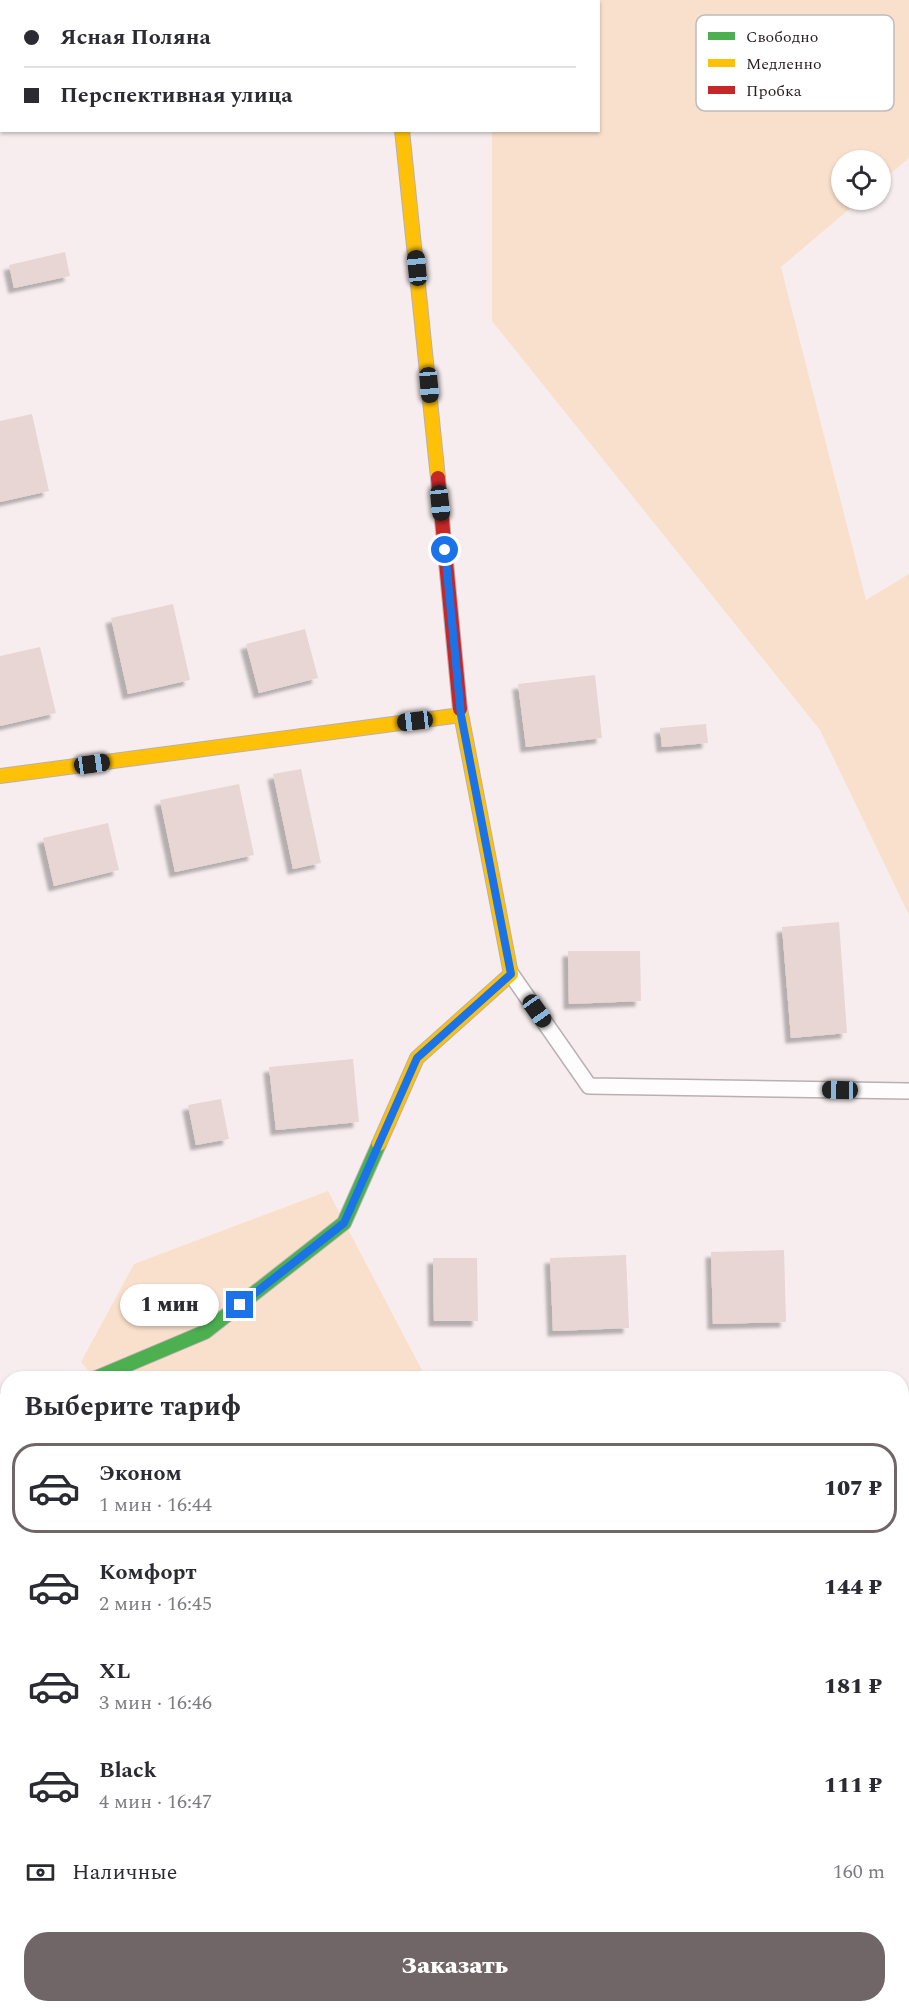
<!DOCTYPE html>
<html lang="ru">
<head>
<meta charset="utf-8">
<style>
	:root { --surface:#fff; --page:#f7f7f7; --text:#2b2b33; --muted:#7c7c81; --line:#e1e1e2; --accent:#706667 }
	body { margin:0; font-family:Spectral,serif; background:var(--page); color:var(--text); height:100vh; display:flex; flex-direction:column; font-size:22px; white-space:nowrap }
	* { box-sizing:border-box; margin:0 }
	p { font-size:20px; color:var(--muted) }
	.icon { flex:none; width:33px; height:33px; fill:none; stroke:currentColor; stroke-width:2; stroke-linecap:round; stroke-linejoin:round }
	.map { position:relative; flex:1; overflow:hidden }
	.panel { position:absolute; left:0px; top:1371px; width:909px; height:642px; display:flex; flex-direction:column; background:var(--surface); border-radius:24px 24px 0 0; box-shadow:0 2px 4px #0004 }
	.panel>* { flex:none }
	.top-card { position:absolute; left:0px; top:0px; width:600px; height:132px; box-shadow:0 2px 4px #0004; display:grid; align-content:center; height:132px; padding:0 24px; background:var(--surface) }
	.buttons { position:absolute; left:831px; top:150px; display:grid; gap:12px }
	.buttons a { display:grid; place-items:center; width:60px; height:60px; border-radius:50%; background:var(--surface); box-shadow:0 2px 4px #0004; font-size:30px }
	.end { position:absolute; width:27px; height:27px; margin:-14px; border:8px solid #1a73e8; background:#fff; box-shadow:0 0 0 3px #fff }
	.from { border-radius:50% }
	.bubble { position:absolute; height:42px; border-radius:21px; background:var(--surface); box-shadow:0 2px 4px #0004; font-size:20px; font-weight:800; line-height:42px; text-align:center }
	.car { position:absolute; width:18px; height:36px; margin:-18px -9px; border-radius:8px; box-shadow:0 0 4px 2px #0007; background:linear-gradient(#222 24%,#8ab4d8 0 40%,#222 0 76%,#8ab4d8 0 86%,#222 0) }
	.top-card b { display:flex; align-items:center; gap:21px; height:57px; font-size:22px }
	.top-card b+b { border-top:2px solid var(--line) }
	.top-card i { width:15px; height:15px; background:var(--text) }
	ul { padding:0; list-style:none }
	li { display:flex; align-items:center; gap:18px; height:90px; margin:0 12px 9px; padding:0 12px; border:3px solid transparent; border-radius:24px }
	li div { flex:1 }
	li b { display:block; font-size:22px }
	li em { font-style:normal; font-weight:800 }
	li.active { border-color:var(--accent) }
	li>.icon { width:54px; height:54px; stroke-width:1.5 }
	h2 { padding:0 24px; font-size:27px; line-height:72px }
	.pay { display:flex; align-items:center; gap:15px; height:66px; padding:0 24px; font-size:22px }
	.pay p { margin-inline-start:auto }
	.primary-button { display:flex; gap:12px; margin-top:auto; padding:12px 24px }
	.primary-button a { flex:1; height:69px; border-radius:24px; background:var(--accent); color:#fff; font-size:24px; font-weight:800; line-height:69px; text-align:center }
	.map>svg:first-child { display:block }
</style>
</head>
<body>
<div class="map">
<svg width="909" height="2013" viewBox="0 0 909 2013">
	<defs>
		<filter id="shadow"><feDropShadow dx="-5.5" dy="5.5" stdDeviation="1.5" flood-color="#0004"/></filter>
	</defs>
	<rect width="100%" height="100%" fill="#f7edee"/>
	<path fill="#f9e0cc" d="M496,0H909V158L881,182L880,160H842V200H860L781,267L866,600L909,574V915L820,730L492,321V131L598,130V2L492,1Z
		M328,1191L426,1378H95L81,1362L134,1264Z
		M902,1452H909V1808L902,1806Z
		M63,2006H742L736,2013H59Z"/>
	<path fill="#e8d6d4" filter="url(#shadow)" d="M65,252L70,276L14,288L9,265Z
		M32,414L49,491L0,502V421Z
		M173,604L190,680L128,694L111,618Z
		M305,629L318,678L259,693L246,644Z
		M40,647L56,713L0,726V656Z
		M595,675L602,738L526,747L518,684Z
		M706,724L708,743L662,747L660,728Z
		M301,769L321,863L293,869L273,774Z
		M239,784L254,855L175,872L160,800Z
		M108,823L119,870L54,886L43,838Z
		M839,922L847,1033L791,1038L782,927Z
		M568,951H640L641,1001L569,1004Z
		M353,1059L359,1122L276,1130L269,1067Z
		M221,1099L229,1139L196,1145L188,1105Z
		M784,1250L786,1322L713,1324L711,1252Z
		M626,1255L629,1328L553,1331L550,1258Z
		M433,1258H477L478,1321H434Z
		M0,1475H8V1531H0Z
		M0,1585L8,1586V1648L0,1647Z"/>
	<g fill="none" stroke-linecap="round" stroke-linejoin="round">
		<g stroke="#b9b0b1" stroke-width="18">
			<path id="lane" d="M511,974L589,1086L909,1091"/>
		</g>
		<g stroke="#b9b0b1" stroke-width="33">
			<path id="street" d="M387,0V2
				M0,1409L8,1408"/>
		</g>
		<g stroke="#b9b0b1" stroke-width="16">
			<path id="fast" d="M96,1378L205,1332L344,1223L379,1144"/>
		</g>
		<g stroke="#b9b0b1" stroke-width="16">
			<path id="slow" d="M402,130L438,478
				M0,776L461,715
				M379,1144L417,1058L511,974L460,709"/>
		</g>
		<g stroke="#b9b0b1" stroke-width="16">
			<path id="jam" d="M438,478L460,709"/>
		</g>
		<use href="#lane" stroke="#fefcfc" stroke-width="15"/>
		<use href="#street" stroke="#fefcfc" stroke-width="30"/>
		<use href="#fast" stroke="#4caf50" stroke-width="14"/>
		<use href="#slow" stroke="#ffc107" stroke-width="14"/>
		<use href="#jam" stroke="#c62828" stroke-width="14"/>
	</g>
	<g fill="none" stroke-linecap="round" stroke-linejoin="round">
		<path stroke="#1a73e8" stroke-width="8" d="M240,1305L344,1223L417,1058L511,974L461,715L445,550"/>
	</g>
	<rect x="696" y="15" width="198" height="96" rx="9" fill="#fff" stroke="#bebbbc" stroke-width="1.5"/>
	<rect x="708" y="32" width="27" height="8" fill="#4caf50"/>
	<rect x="708" y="59" width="27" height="8" fill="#ffc107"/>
	<rect x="708" y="86" width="27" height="8" fill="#c62828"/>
	<g font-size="16" fill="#281d1f">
		<text x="746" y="42">Свободно</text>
		<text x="746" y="69">Медленно</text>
		<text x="746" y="96">Пробка</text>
	</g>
</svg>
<div class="buttons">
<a><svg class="icon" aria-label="locate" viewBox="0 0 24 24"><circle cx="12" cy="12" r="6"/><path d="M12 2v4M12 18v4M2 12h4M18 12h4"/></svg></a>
</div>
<i class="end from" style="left:445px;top:550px"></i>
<i class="end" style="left:240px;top:1305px"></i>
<div class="bubble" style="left:120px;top:1284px;width:99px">1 мин</div>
<i class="car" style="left:417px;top:268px;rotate:354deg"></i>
<i class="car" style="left:429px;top:385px;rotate:175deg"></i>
<i class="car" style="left:440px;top:503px;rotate:174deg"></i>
<i class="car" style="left:415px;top:721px;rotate:263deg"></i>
<i class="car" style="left:92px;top:764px;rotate:82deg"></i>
<i class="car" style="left:537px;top:1011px;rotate:145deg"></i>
<i class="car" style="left:840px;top:1090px;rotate:271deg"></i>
<div class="top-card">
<b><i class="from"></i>Ясная Поляна</b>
<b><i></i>Перспективная улица</b>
</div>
<section class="panel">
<h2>Выберите тариф</h2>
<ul>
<li class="active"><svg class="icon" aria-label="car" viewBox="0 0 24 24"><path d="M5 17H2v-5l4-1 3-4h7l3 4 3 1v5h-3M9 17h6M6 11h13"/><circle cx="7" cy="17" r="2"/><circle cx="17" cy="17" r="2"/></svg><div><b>Эконом</b><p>1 мин · 16:44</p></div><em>107 ₽</em></li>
<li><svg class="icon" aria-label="car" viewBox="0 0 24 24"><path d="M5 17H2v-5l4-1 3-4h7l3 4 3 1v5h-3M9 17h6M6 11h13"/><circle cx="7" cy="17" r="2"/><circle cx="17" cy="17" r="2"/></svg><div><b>Комфорт</b><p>2 мин · 16:45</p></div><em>144 ₽</em></li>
<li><svg class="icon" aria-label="car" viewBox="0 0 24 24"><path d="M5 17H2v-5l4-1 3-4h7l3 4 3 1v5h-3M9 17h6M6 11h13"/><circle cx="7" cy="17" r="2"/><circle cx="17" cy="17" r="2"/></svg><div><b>XL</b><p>3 мин · 16:46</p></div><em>181 ₽</em></li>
<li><svg class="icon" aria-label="car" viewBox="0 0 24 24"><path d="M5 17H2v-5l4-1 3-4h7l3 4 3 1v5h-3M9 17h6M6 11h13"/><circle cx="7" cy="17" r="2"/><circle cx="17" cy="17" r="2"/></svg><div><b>Black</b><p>4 мин · 16:47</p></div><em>111 ₽</em></li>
</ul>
<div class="pay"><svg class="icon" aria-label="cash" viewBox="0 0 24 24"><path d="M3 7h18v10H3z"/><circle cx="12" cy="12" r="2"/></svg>Наличные<p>160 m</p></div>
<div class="primary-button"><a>Заказать</a></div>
</section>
</div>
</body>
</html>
